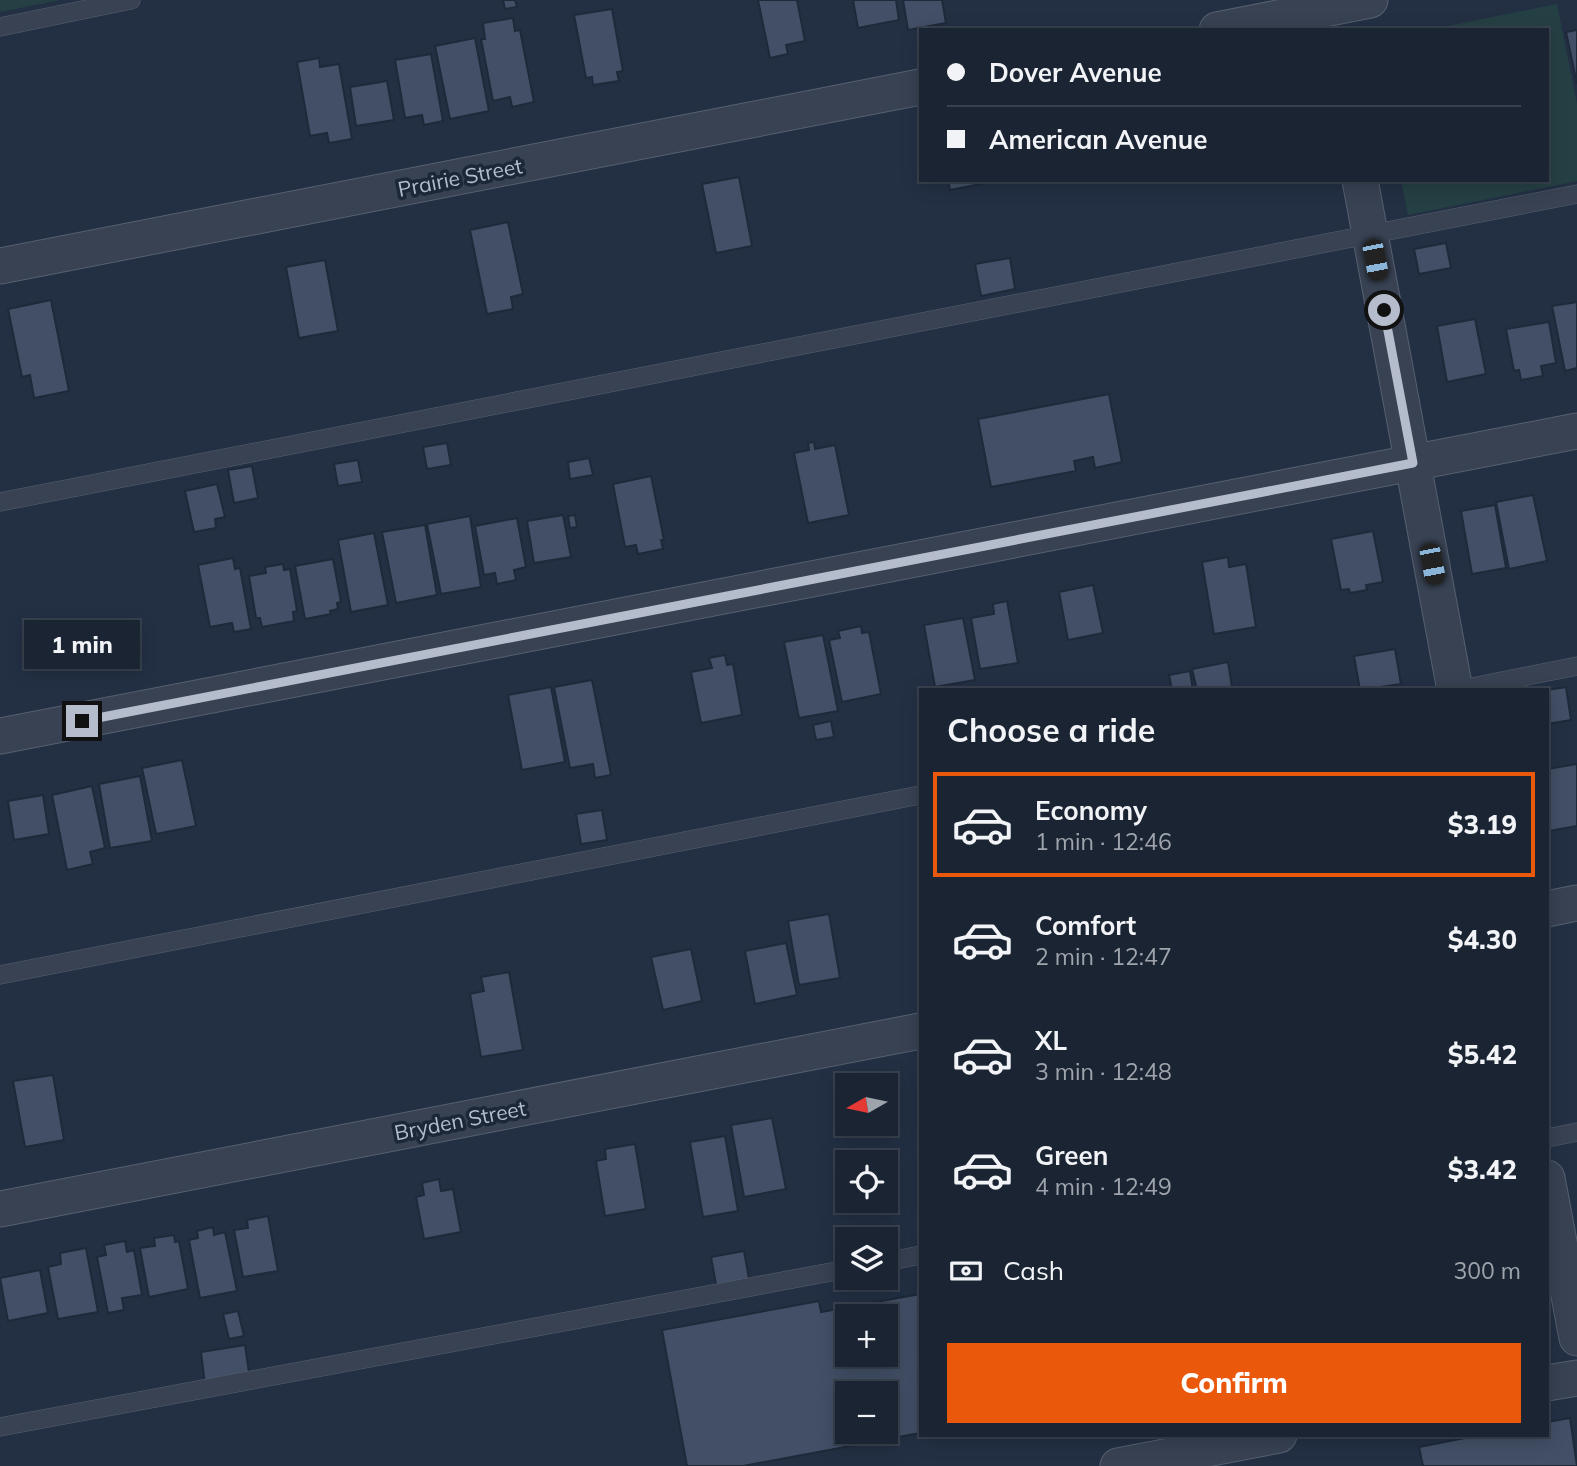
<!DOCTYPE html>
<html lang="en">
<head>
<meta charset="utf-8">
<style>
	:root { --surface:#1a2433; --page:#232c3b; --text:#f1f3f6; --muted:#9fa4ac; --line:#38414e; --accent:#ea580c }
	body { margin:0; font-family:Mulish,sans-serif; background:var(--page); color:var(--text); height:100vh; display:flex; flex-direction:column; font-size:26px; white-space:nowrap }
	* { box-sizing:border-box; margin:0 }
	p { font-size:23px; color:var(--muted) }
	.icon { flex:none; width:38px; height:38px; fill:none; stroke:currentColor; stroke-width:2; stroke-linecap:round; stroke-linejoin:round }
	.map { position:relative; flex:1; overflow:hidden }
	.details { position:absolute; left:919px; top:688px; width:630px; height:749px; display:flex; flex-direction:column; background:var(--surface); border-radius:0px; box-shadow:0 4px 18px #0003,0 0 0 2px var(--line) }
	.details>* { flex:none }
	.banner { position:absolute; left:919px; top:28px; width:630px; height:154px; border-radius:0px; box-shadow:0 4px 18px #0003,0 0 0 2px var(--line); display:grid; align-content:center; height:154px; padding:0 28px; background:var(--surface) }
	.needle { width:46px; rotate:261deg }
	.buttons { position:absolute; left:835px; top:1073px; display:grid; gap:14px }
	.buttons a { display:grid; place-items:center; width:63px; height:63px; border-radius:0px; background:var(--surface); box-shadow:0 4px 18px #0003,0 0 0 2px var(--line); font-size:35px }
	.end { position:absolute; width:32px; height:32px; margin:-16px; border:9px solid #b5bdcd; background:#111; box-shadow:0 0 0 4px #111 }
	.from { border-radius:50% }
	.bubble { position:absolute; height:49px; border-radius:0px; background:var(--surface); box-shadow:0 4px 18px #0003,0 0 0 2px var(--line); font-size:23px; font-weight:800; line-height:49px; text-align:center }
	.car { position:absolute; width:21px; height:42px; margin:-21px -10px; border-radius:9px; box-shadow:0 0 5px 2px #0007; background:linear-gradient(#222 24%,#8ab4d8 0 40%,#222 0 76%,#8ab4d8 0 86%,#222 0) }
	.banner b { display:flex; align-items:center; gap:24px; height:66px; font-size:26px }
	.banner b+b { border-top:2px solid var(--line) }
	.banner i { width:18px; height:18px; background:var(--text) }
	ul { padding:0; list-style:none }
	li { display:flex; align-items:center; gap:21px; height:105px; margin:0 14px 10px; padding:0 14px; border:4px solid transparent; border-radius:0px }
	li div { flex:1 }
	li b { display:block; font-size:26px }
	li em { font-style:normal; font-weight:800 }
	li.active { border-color:var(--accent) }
	li>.icon { width:63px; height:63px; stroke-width:1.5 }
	h2 { padding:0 28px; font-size:32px; line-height:84px }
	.pay { display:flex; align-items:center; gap:18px; height:77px; padding:0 28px; font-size:26px }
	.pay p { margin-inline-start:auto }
	.action { display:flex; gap:14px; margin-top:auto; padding:14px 28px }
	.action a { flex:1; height:80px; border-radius:0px; background:var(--accent); color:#fff; font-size:28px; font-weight:800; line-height:80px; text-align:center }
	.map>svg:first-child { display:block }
</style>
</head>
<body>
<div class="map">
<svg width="1577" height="1466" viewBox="0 0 1577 1466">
	<rect width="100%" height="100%" fill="#233044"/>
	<path fill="#254044" d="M0,0H60L0,12Z
		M1557,4L1577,104V181L1408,215L1401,180H1547V30H1428Z"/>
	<path fill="#424f66" stroke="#1e293a" stroke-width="2" fill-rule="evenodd" d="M503,0H515L517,7L505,9Z
		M758,0H797L805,41L786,45L788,54L770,58Z
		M853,0H896L899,20L858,28Z
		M903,0H942L946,23L908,30Z
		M612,9L623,71L617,72L619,81L593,85L592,77L586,78L574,15Z
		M513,18L515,31L520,30L534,102L512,107L510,97L493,101L481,39H485L483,23Z
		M1577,30V84L1566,32Z
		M475,38L489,111L450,119L435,46Z
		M431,54L443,121L424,125L422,115L405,118L395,60Z
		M319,58L320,67L339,64L352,139L329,143L327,133L310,136L297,62Z
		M387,81L394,120L356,126L350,87Z
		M739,177L752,246L716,253L702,184Z
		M948,180H985L986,183L950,190Z
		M508,222L523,294L511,297L513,309L487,314L470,230Z
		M1446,243L1451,268L1419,274L1414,249Z
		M1010,258L1015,289L981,296L975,264Z
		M325,260L338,331L299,338L286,267Z
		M51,300L69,391L34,398L30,375L22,377L8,309Z
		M1577,302V368L1565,371L1552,306Z
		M1475,319L1486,374L1447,382L1437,326Z
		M1549,322L1556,363L1541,366L1543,376L1521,380L1519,370L1514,371L1506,329Z
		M1109,394L1122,462L1095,468L1093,457L1074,461L1076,471L991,487L978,419Z
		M814,442L815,449L835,445L849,515L808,523L794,453L809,450L808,443Z
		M447,443L451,465L427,469L423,447Z
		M589,458L593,475L570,479L568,462Z
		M358,460L362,482L338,486L334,464Z
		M252,466L258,498L234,503L228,470Z
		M651,476L664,540H661L663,549L638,554L636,545L625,547L613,484Z
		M217,484L225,517L215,519L216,528L194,532L185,491Z
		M1533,495L1547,561L1509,569L1496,502Z
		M1495,505L1506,568L1472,574L1461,511Z
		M563,515L571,557L534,563L527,521Z
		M575,515L577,527L570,528L568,516Z
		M470,516L481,587L441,594L427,524Z
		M517,518L526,567L514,570L516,580L497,584L495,573L484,575L475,526Z
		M425,525L437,595L396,603L382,532Z
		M1373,531L1383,582L1366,585L1367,590L1350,593L1349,589L1341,590L1331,539Z
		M374,533L388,605L351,612L338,540Z
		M1228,557L1229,567L1246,564L1256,627L1214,634L1202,562Z
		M233,558L235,569L240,568L251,629L234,632L232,623L210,627L198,565Z
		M333,559L341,602L337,603L338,609L330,611L331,614L305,619L295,566Z
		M283,564L284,570L290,569L297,611L293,612L294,621L262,627L260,618H256L249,576L266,573L265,567Z
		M1093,585L1103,633L1068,640L1059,592Z
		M1007,601L1018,663L980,669L971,618L994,614L993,604Z
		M963,618L975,680L935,687L924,625Z
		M861,626L862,633L869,632L881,694L842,702L829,640L840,638L838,631Z
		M823,635L838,711L799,718L784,642Z
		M1395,649L1401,684L1360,690L1354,656Z
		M725,655L727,665L733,664L742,715L701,723L691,672L712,668L709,658Z
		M1228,662L1232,687L1197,690L1192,669Z
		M1190,671L1193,690H1172L1169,675Z
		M592,680L611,775L595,778L593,764L570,768L554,687Z
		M551,687L565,762L522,770L508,695Z
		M1566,687L1571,720L1547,724V690Z
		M831,721L834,737L816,740L813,725Z
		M182,760L196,826L156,834L142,768Z
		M1577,764V826L1549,831L1547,818V769Z
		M140,776L152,841L110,848L99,784Z
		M92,786L105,848L90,852L93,864L67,870L52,795Z
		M43,795L49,834L14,840L8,801Z
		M602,810L607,840L581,844L576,814Z
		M829,914L840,978L799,985L788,921Z
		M786,943L797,995L755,1004L745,951Z
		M691,949L702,1001L663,1010L651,957Z
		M509,972L523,1050L481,1057L470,994L484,991L481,977Z
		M53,1075L64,1140L25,1147L13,1081Z
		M772,1118L786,1189L744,1197L731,1125Z
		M725,1136L738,1211L703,1217L690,1142Z
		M635,1144L646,1209L605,1216L596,1161L606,1159L605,1149Z
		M439,1179L441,1191L453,1189L461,1232L424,1239L416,1197L424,1195L422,1183Z
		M268,1216L278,1271L243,1277L234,1230L248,1228L247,1220Z
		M213,1227L214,1235L225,1232L237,1291L200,1298L189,1240L198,1238L197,1231Z
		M174,1235L175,1242L179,1241L188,1289L149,1297L140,1248L155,1246L154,1238Z
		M125,1241L127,1252L134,1250L142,1295L122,1298L124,1310L108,1313L97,1257L106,1255L104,1245Z
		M86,1248L98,1312L58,1319L48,1267L61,1264L60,1253Z
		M744,1251L750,1284L717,1290L711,1257Z
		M40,1270L48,1313L8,1321L0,1278Z
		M920,1294V1433L743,1466H687L662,1330L819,1301L821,1312ZM847,1316H886V1354H847ZM847,1393H886V1432H847Z
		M238,1311L244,1336L229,1339L223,1314Z
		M245,1345L250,1379L205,1385L201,1352Z
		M1570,1418L1577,1466H1423L1419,1447L1480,1435H1547V1422Z"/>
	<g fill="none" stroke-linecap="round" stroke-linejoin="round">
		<g stroke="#566070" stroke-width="19">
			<path id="service" d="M0,27L131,0
				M0,502L1577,194
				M1457,690L1577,666
				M0,975L920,795
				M1547,1138L1577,1132
				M886,1262L920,1255
				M0,1427L847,1269"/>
		</g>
		<g stroke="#566070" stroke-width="37">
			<path id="minor" d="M1217,30L1370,0
				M1360,180L1455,690
				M0,266L920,87
				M0,736L1577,431
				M1547,909L1577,903
				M1547,1178L1577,1338
				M0,1209L920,1031
				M1547,1383L1577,1378
				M1118,1466L1279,1435"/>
		</g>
		<use href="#service" stroke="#384253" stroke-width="18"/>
		<use href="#minor" stroke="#384253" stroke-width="35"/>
	</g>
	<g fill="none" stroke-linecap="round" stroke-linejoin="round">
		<path stroke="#b5bdcd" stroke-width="9" d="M82,721L1413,463L1384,310"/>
	</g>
	<g text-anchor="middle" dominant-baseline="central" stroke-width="7" stroke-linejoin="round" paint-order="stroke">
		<g font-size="21" fill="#b5bdcd" stroke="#1c2738">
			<text transform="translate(460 177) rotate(-11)">Prairie Street</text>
			<text transform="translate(460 1120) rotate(-11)">Bryden Street</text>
		</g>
	</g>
</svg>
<div class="buttons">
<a><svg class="needle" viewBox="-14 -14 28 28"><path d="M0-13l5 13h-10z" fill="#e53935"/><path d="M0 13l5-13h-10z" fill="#9fa4ac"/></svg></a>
<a><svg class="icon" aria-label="locate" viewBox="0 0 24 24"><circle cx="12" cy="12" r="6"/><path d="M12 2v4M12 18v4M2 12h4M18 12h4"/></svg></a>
<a><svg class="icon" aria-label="layers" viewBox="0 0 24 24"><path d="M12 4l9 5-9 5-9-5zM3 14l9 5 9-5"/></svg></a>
<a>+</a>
<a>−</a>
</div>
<i class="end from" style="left:1384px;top:310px"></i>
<i class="end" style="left:82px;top:721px"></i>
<div class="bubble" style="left:24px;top:620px;width:116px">1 min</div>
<i class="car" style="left:1375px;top:260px;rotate:169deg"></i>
<i class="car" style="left:1432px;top:564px;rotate:169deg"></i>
<div class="banner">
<b><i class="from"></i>Dover Avenue</b>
<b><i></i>American Avenue</b>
</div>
<section class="details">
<h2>Choose a ride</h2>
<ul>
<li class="active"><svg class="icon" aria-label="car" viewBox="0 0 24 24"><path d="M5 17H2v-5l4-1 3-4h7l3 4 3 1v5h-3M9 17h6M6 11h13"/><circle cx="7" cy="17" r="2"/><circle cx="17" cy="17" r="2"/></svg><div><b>Economy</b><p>1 min · 12:46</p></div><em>$3.19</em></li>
<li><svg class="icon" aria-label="car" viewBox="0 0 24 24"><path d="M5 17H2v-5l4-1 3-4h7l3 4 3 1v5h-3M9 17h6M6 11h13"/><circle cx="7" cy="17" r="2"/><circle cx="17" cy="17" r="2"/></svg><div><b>Comfort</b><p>2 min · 12:47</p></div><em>$4.30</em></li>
<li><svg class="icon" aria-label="car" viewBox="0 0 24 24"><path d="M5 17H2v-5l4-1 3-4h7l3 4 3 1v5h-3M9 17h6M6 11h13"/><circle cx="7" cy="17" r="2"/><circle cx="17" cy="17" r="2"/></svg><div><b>XL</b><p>3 min · 12:48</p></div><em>$5.42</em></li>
<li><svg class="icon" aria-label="car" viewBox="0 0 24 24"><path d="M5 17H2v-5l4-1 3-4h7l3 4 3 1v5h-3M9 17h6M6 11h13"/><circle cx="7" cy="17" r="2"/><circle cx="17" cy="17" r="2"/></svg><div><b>Green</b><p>4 min · 12:49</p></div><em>$3.42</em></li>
</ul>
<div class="pay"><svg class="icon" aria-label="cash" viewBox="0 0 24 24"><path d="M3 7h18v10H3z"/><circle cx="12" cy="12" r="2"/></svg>Cash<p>300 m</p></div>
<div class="action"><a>Confirm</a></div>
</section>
</div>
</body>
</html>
